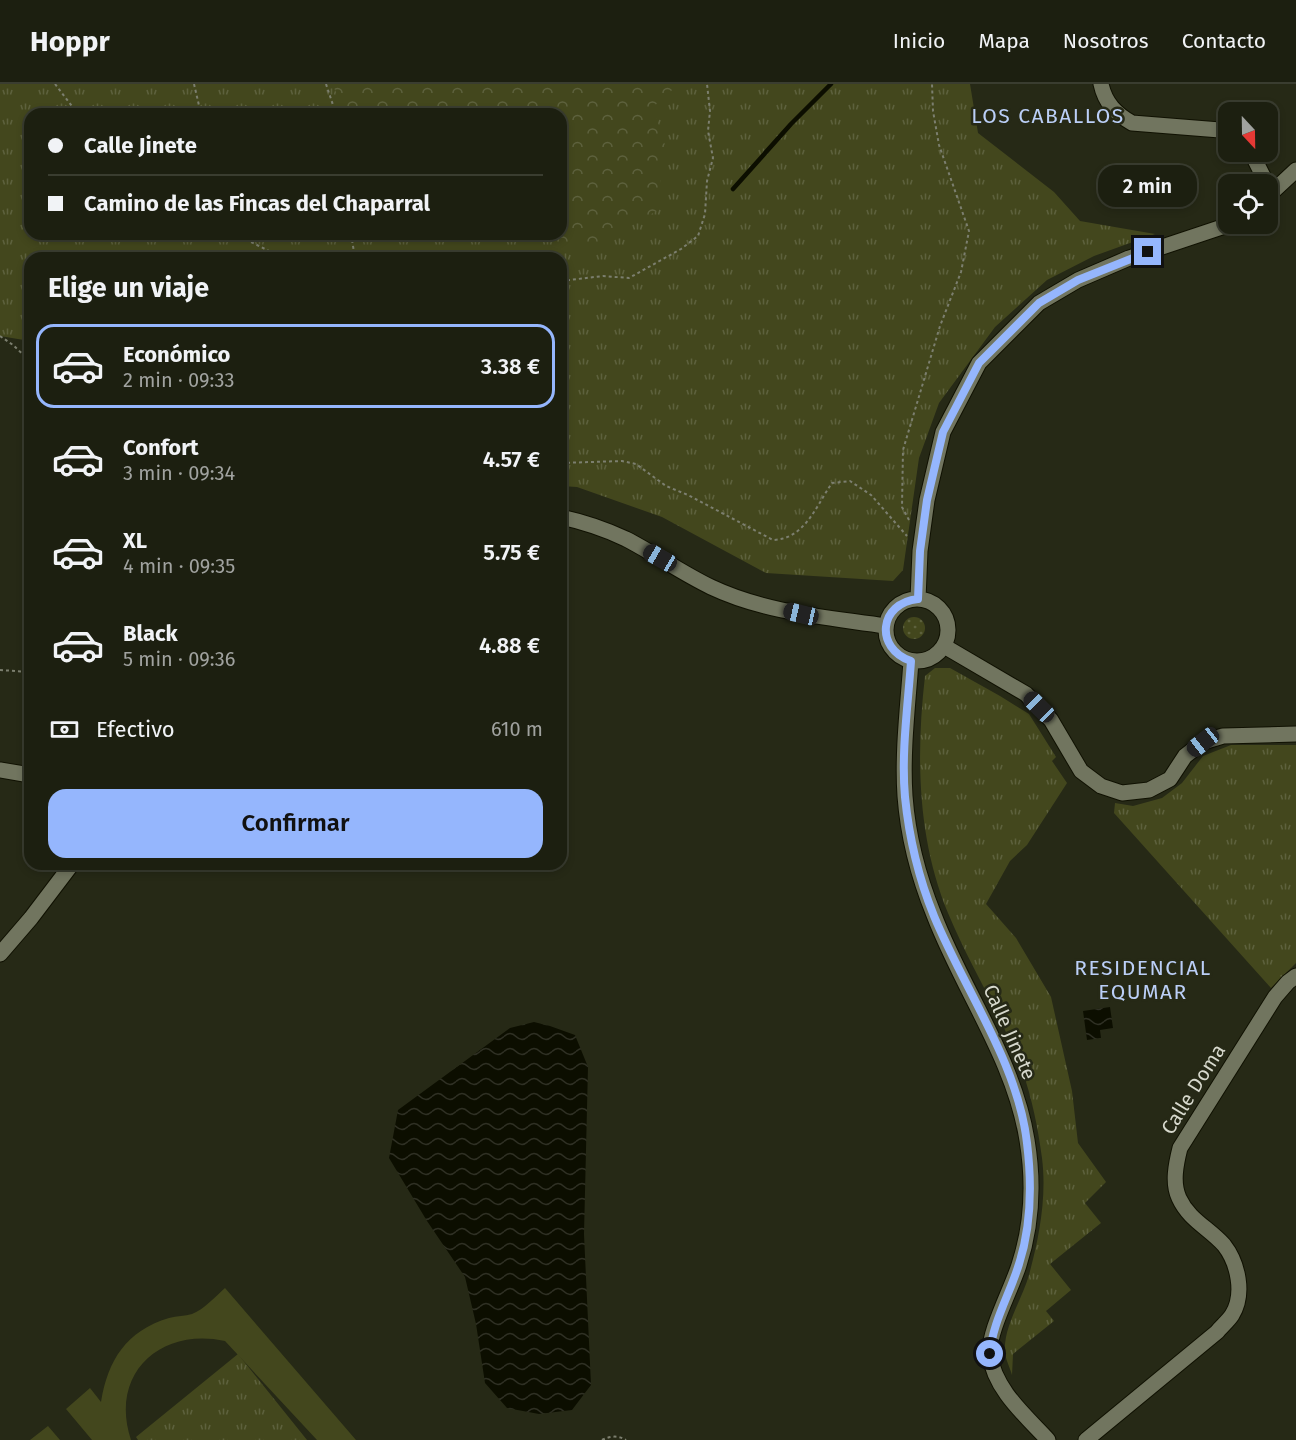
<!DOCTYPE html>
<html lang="es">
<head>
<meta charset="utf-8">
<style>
	:root { --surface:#1c1f10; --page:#252719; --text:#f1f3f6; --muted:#a0a29f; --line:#3a3d30; --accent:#95b6fd }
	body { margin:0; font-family:"Fira Sans",sans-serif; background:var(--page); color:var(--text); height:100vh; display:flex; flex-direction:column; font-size:22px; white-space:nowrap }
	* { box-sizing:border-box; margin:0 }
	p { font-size:20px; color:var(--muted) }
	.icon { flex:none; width:33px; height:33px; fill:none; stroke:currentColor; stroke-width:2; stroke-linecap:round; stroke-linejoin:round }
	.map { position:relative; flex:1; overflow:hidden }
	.drawer { position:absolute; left:24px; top:168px; width:543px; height:618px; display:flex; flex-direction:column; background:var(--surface); border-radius:18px; box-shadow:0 3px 9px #0003,0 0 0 2px var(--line) }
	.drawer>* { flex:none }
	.hud { position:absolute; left:24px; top:24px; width:543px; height:132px; border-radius:18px; box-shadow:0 3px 9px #0003,0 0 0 2px var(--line); display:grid; align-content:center; height:132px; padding:0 24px; background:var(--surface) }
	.needle { width:39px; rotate:158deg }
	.fabs { position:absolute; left:1218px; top:18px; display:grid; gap:12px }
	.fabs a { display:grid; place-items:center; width:60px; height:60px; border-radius:12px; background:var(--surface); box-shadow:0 3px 9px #0003,0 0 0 2px var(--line); font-size:30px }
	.end { position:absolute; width:27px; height:27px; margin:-14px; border:8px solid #95b6fd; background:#111; box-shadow:0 0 0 3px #111 }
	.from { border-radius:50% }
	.bubble { position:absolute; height:42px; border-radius:18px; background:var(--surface); box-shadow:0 3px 9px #0003,0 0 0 2px var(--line); font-size:20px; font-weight:600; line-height:42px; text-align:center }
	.car { position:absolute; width:18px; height:36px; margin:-18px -9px; border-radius:8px; box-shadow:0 0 4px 2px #0007; background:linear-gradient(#222 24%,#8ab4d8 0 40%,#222 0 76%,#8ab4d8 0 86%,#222 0) }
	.hud b { display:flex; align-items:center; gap:21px; height:57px; font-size:22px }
	.hud b+b { border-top:2px solid var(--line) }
	.hud i { width:15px; height:15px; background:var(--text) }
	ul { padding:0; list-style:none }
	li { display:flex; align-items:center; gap:18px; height:84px; margin:0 12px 9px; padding:0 12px; border:3px solid transparent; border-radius:18px }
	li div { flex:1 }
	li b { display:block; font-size:22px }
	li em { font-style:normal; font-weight:600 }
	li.active { border-color:var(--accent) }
	li>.icon { width:54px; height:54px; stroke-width:1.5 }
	h2 { padding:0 24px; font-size:27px; line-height:72px }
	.pay { display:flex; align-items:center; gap:15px; height:66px; padding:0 24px; font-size:22px }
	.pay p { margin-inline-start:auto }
	.cta { display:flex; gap:12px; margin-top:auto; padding:12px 24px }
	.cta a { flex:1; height:69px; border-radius:18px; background:var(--accent); color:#111; font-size:24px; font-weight:600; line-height:69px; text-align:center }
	header { display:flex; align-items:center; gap:36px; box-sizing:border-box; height:84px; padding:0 30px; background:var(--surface); border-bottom:2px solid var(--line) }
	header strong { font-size:28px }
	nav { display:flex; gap:33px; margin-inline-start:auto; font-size:21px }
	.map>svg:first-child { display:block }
</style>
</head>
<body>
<header>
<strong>Hoppr</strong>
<nav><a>Inicio</a><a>Mapa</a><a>Nosotros</a><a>Contacto</a></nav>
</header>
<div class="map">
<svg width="1296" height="1356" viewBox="0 0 1296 1356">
	<defs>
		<pattern id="grass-tufts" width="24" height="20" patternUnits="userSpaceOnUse" patternTransform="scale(1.5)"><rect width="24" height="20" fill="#43471d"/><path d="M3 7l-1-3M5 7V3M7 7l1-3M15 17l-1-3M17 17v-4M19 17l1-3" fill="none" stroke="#5d613d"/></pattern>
		<pattern id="forest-crowns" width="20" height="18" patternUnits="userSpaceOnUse" patternTransform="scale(1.5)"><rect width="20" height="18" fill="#43471d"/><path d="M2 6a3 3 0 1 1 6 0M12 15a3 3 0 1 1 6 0" fill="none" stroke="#5d613d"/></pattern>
		<pattern id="garden-dots" width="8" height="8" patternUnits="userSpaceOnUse" patternTransform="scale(1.5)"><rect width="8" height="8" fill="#43471d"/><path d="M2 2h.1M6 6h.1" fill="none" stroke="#5d613d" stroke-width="1.8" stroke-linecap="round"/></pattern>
		<pattern id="water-waves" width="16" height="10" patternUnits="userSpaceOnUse" patternTransform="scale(1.5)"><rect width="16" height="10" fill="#0c0e00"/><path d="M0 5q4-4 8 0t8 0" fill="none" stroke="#2f3024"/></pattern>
	</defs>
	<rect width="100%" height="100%" fill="#262916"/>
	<path fill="url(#grass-tufts)" fill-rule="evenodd" d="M0,0H970L978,49L1054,108L1080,137L1155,150L1094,172L1047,196L995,243L939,319L919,374L903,486L893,497L766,489L662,433L577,403L561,402V174H30V257L0,252ZM30,30H561V150H30Z
		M935,584H950L1000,612L1029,630L1056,673L1052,677L1067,699L1027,761L1010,777L986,820L1016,854L1051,913L1072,1007L1078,1059L1106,1098L1085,1119L1101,1139L1050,1180L1071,1206L1046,1227L1054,1237L1013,1270L1012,1291C1010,1284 1006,1276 1005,1269C1003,1243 1022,1216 1029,1191C1039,1154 1047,1113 1042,1074C1038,1044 1032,1014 1022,986C1002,932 970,882 948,829C917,754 916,671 925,592Z
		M1231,661H1296V879L1271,904L1114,729L1115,719L1133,722L1162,714L1182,699L1203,672Z
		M238,1270L307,1356H138L136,1353Z"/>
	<path fill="url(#forest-crowns)" d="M332,0H679L653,23L665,61L657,127L587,164L521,153L516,150H561V30H344L343,22Z"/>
	<path fill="#43471d" d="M225,1204L356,1356H317L225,1257C160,1243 109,1290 131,1356H92L66,1325L90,1304L101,1318C108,1276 126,1247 169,1234C177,1232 185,1232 192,1230C203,1226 216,1212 225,1204Z
		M48,1342L60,1356H30Z"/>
	<path fill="url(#garden-dots)" d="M903 544a11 11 0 1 1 22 0a11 11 0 1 1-22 0Z"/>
	<path fill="url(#water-waves)" d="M1110,923L1113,944L1100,946L1101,954L1087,956L1083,927Z
		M534,938L550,942L575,951L588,983L584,1150L591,1301L572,1326L539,1330L507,1324L485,1299L476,1240L465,1193L427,1137L389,1074L398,1026L510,944Z"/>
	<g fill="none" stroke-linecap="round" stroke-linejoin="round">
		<path stroke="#0c0e00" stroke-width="4.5" d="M733,105L791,40L831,0"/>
		<g stroke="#101102" stroke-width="17">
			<path id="minor" d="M1101,0C1105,19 1116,30 1132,39L1220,46L1228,49
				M1251,68L1271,108
				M1268,112L1296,86
				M561,433C584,438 605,445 626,455C655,470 682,489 711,503C766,529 826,533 886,542
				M918,515L920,467L927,416L943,348L979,279L1039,219L1078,196L1129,174L1231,140
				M886 546a31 31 0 1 1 62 0a31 31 0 1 1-62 0Z
				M944,562L1026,610L1051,636L1081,687L1101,702L1122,709L1149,706L1170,695L1185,672L1203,658L1223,652L1296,650
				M911,577C908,621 902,668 905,712C908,753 919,794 934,831C963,907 1014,975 1027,1056C1034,1098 1032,1141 1019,1181C1012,1204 987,1250 990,1271C994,1305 1026,1332 1048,1356
				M0,686L30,691
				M0,870L31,834L72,780
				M1086,1356L1217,1248C1221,1243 1228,1237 1232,1231C1245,1210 1238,1179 1224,1161C1209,1144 1189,1136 1179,1114C1172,1099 1176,1080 1180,1064L1275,913L1288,898L1296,892"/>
		</g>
		<path stroke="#7c7f6f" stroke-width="2" stroke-dasharray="3 3" stroke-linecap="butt" d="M55,0L78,30
			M194,0L201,30
			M326,0L336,30
			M235,150L271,168L293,174
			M351,150L355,174
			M561,197L603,192L629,194L681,165L698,152L705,130L707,97L713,74L708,47L710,27L707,0
			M0,252L13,261L30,277
			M561,379L622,377L636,380L666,402L688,411L773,456C805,455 816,422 832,399L850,397L871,411L907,452
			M909,436L902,423L903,366L940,242L961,188L969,147L939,61L933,27L932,0
			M0,586L30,588
			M602,1356C610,1352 618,1351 626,1356"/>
		<use href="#minor" stroke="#71755f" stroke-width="15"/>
	</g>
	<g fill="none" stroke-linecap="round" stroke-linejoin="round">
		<path stroke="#95b6fd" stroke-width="8" d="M990,1270C992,1239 1010,1210 1019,1180C1032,1140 1032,1100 1027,1059C1018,979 964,905 934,832C919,795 909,753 905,713C901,669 908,621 911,577C874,564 879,519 918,515L920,467L927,416L943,348L979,279L1039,219L1078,196L1148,168"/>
	</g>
	<g text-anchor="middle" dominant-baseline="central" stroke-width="5" stroke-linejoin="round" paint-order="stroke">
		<g font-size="20" fill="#d7d9cd" stroke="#262916">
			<text transform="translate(1010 948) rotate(66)">Calle Jinete</text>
			<text transform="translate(1193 1005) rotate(-58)">Calle Doma</text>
		</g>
		<g font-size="21" letter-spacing="1.5" fill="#bbcff7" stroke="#262916">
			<text x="1048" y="32">LOS CABALLOS</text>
			<text x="1143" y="884">RESIDENCIAL<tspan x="1143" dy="24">EQUMAR</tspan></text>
		</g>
	</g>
</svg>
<div class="fabs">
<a><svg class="needle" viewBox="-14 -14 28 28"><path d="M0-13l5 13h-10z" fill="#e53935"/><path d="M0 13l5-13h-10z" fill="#a0a29f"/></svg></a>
<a><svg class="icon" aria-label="locate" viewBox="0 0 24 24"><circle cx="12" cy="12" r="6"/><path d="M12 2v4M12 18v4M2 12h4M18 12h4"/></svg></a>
</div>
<i class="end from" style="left:990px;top:1270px"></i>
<i class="end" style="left:1148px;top:168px"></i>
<div class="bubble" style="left:1098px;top:81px;width:99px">2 min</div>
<i class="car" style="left:660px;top:474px;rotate:300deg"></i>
<i class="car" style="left:801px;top:530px;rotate:283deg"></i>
<i class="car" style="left:1039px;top:623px;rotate:315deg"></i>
<i class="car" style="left:1203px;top:658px;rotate:232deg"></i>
<div class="hud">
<b><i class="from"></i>Calle Jinete</b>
<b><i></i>Camino de las Fincas del Chaparral</b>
</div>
<section class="drawer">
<h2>Elige un viaje</h2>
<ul>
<li class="active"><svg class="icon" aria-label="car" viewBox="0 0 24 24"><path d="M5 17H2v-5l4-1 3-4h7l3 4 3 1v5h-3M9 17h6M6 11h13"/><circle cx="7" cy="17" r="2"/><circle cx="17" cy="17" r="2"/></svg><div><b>Económico</b><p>2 min · 09:33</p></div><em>3.38 €</em></li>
<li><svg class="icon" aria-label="car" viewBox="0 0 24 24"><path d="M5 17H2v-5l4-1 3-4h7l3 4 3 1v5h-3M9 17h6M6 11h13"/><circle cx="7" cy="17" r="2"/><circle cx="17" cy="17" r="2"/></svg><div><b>Confort</b><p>3 min · 09:34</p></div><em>4.57 €</em></li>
<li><svg class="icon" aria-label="car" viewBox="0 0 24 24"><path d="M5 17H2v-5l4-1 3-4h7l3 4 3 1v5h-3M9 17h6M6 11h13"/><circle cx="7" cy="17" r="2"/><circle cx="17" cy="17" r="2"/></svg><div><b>XL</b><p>4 min · 09:35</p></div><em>5.75 €</em></li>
<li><svg class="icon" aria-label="car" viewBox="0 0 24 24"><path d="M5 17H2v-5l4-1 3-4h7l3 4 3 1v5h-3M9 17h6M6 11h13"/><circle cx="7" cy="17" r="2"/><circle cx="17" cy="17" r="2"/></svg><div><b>Black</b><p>5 min · 09:36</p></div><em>4.88 €</em></li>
</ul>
<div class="pay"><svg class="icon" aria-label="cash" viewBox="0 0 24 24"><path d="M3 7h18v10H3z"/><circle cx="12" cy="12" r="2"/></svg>Efectivo<p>610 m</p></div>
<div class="cta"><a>Confirmar</a></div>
</section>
</div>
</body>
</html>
